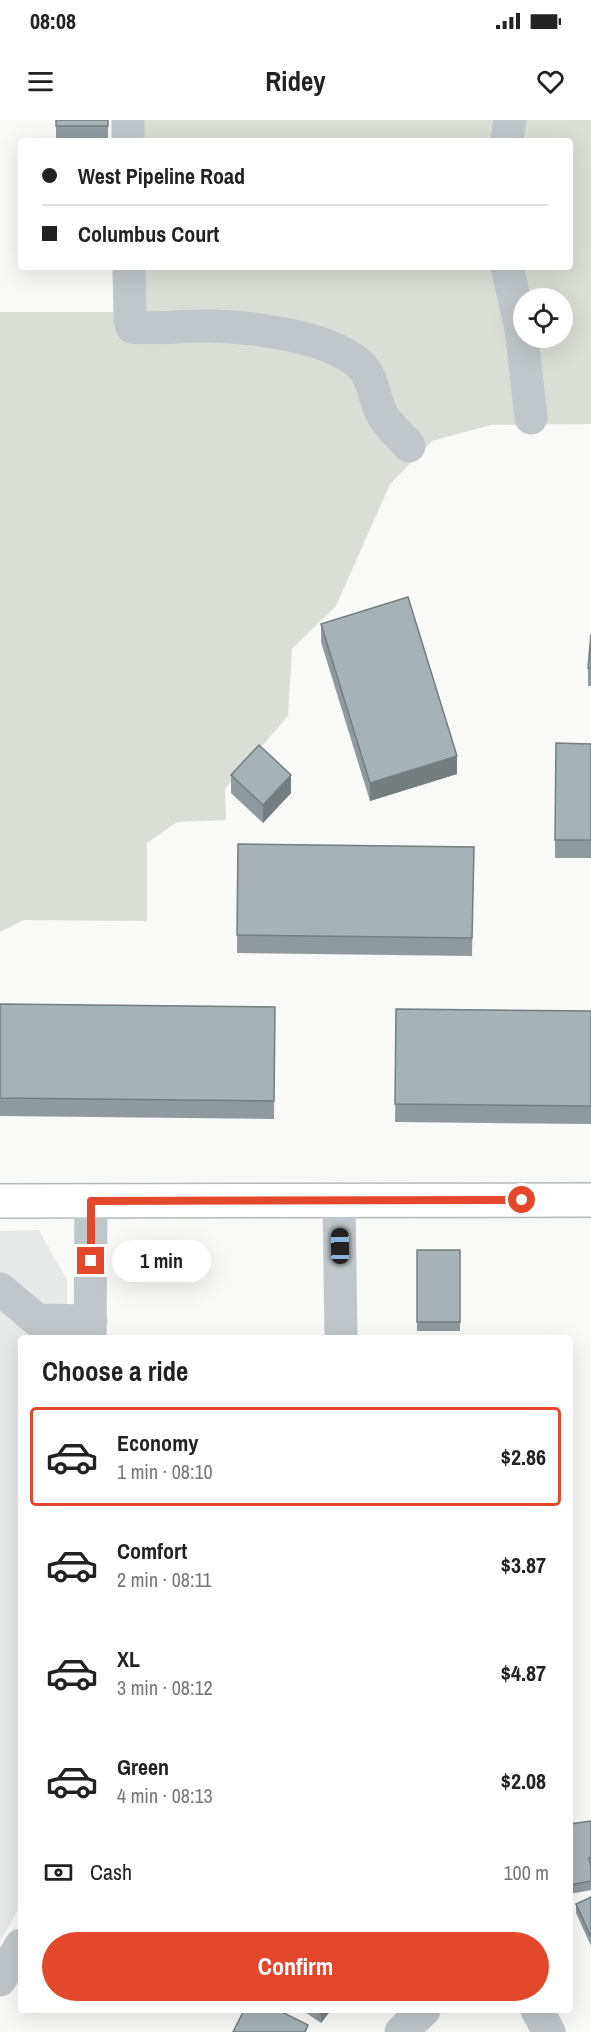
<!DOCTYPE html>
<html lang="en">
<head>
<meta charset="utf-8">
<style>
	:root { --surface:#fff; --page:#f2f2f2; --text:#222; --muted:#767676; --line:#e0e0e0; --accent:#e4482c }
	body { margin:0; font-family:"Archivo Narrow",sans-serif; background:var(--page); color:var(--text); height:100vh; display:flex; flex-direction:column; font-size:22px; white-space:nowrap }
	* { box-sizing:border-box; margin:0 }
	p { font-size:20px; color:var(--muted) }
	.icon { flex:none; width:33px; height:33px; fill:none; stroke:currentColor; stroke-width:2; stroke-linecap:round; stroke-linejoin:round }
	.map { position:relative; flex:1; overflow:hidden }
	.sheet { position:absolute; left:18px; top:1215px; width:555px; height:678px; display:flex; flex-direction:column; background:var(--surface); border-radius:6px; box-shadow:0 6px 24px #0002 }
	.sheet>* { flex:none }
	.top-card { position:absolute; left:18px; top:18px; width:555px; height:132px; border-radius:6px; box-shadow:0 6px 24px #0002; display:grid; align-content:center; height:132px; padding:0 24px; background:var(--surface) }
	.tools { position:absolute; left:513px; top:168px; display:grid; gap:12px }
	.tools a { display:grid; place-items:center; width:60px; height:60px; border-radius:50%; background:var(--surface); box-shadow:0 6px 24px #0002; font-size:30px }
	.end { position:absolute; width:27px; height:27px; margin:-14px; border:8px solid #e4482c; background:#fff; box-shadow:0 0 0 3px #fff }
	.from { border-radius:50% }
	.bubble { position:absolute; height:42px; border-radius:21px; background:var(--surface); box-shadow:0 6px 24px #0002; font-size:20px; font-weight:800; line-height:42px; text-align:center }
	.car { position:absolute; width:18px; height:36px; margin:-18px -9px; border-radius:8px; box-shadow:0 0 4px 2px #0007; background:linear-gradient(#222 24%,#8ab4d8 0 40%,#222 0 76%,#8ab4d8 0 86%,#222 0) }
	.top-card b { display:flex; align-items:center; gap:21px; height:57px; font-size:22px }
	.top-card b+b { border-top:2px solid var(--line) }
	.top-card i { width:15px; height:15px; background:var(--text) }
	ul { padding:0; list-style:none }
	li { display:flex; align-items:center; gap:18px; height:99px; margin:0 12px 9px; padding:0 12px; border:3px solid transparent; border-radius:6px }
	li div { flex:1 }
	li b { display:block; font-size:22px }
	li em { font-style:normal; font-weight:800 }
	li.selected { border-color:var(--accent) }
	li>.icon { width:54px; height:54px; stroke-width:1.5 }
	h2 { padding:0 24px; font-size:27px; line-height:72px }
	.pay { display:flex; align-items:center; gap:15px; height:66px; padding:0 24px; font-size:22px }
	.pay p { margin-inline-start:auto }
	.cta { display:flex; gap:12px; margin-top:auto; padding:12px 24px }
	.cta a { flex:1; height:69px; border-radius:36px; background:var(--accent); color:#fff; font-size:24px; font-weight:800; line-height:69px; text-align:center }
	.status { display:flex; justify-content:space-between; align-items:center; height:42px; padding:0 30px; background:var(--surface); direction:ltr }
	.status svg { height:16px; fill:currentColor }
	header { display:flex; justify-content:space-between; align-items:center; height:78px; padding:0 24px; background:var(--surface); font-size:27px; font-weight:800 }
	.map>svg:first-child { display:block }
</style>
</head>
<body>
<div class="status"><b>08:08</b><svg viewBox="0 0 49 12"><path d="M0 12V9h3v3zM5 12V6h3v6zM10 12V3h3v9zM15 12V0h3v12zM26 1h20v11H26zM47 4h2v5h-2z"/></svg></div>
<header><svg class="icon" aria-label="menu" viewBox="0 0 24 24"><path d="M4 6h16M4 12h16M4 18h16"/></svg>Ridey<svg class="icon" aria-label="heart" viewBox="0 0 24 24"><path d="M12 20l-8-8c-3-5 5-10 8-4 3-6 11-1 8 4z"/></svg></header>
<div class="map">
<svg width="591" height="1912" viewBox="0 0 591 1912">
	<rect width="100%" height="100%" fill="#f9f9f7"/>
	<path fill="#e7e9e8" d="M39,1110L67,1160V1218H21V1785L0,1821V1111Z"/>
	<path fill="#daded6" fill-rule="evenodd" d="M115,0H591V304L491,305L432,321L390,364L336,486L292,529L288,596L225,669L226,700L177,702L147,723V801L24,800L0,812V192H116V147H570V21H115ZM524,178H562V218H524Z"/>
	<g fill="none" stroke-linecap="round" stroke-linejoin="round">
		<g stroke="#b4babd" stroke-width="36">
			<path id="major" d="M0,1081L591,1080"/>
		</g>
		<path stroke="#c0c6c9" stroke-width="33" d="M128,21V0
			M507,21L510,0
			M129,147L130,199L132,207C158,210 185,205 211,206C251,207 335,216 363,248C375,262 374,281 382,294C388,306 401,316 409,326
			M507,147L521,208L531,298
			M339,1081L341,1218
			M0,1169L37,1200L91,1201
			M90,1218L91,1081
			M0,1860L21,1825
			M537,1890L549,1912
			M401,1912L424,1890"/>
		<use href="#major" stroke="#fff" stroke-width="33"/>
	</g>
	<path fill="#90999d" d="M56,0H108V21H56Z
		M321,504L457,654L370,681L321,522Z
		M591,514V566H588V548Z
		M591,624V738H555V720Z
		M231,655L291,673L263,703L231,673Z
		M238,724L474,727L472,836L237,833Z
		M0,884L275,887L274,999L0,996Z
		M396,889L591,891V1004L395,1002Z
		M417,1130H460V1211H417Z
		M591,1701V1770L570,1774V1704Z
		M591,1777V1826L576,1793V1784Z
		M302,1890H331L321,1903Z"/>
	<path fill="#757d7f" d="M457,636V654L370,681V663Z
		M291,655V673L263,703V685Z
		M324,1890H331L321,1903V1894Z"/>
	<path fill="#a7b2b6" stroke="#757d7f" stroke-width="1.5" d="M56,0H108V6H56Z
		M408,477L457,636L370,663L321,504Z
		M591,514V548H588Z
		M556,623L591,624V720H555Z
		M259,625L291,655L263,685L231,655Z
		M238,724L474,727L472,818L237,815Z
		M0,884L275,887L274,981L0,978Z
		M396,889L591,891V986L395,984Z
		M417,1130H460V1202H417Z
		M591,1701V1737L589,1738L591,1747V1761L570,1765V1704Z
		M591,1777V1817L576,1784Z
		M244,1890H278L308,1905L305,1912H233Z
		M315,1890H324L321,1894Z"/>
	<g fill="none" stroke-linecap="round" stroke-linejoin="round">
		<path stroke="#e4482c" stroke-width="8" d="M91,1141V1081L522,1080"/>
	</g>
</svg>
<div class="tools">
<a><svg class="icon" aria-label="locate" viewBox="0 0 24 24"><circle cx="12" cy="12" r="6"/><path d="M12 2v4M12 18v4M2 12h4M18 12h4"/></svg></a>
</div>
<i class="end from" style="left:522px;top:1080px"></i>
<i class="end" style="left:91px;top:1141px"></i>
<div class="bubble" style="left:112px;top:1120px;width:99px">1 min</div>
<i class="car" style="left:340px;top:1126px;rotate:359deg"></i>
<div class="top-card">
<b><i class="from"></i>West Pipeline Road</b>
<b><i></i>Columbus Court</b>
</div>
<section class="sheet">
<h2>Choose a ride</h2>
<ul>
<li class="selected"><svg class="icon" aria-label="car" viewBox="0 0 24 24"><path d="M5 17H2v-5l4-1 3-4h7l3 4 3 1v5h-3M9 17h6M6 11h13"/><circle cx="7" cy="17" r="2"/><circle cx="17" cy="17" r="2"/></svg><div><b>Economy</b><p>1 min · 08:10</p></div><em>$2.86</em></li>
<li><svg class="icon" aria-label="car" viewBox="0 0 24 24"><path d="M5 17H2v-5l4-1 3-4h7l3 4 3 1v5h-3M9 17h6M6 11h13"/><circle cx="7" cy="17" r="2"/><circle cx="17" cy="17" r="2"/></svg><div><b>Comfort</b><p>2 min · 08:11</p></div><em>$3.87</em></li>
<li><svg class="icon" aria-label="car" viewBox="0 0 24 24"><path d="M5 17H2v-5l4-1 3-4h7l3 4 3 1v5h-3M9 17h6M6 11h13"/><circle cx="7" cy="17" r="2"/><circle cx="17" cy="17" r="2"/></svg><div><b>XL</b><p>3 min · 08:12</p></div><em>$4.87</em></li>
<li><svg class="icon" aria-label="car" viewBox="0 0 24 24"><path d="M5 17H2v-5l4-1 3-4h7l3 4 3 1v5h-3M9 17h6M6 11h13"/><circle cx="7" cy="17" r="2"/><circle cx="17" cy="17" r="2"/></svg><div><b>Green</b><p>4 min · 08:13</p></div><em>$2.08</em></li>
</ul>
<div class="pay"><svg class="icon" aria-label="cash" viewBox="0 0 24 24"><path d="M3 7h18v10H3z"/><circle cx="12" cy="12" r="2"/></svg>Cash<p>100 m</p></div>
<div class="cta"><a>Confirm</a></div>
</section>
</div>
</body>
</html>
